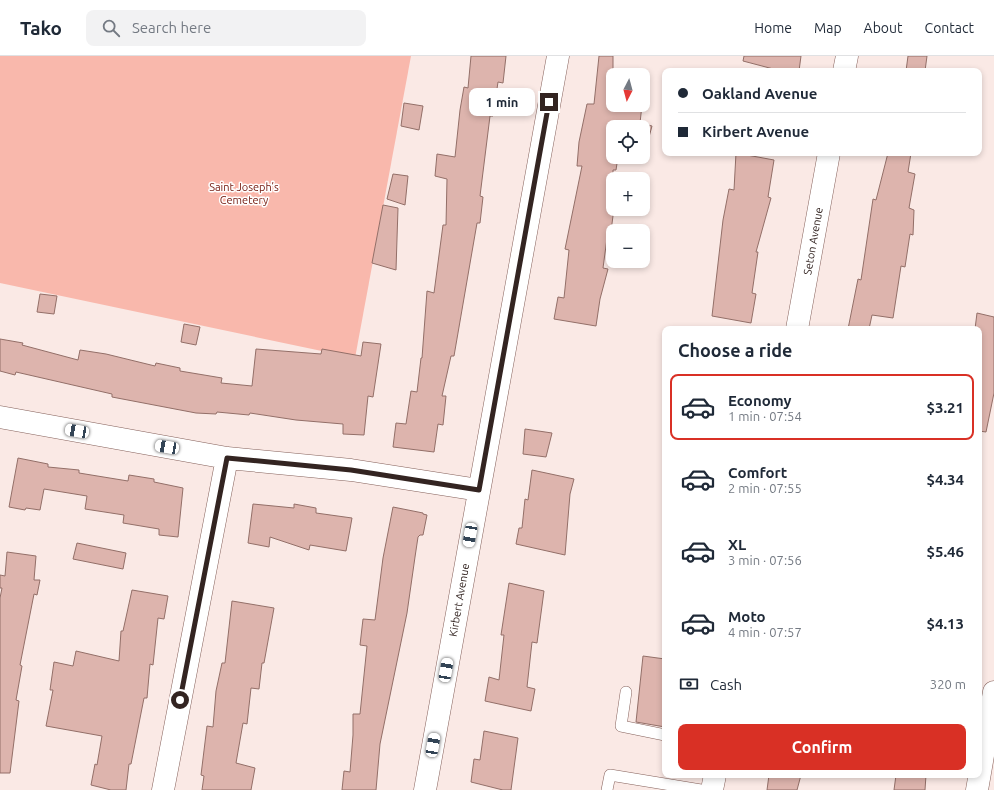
<!DOCTYPE html>
<html lang="en">
<head>
<meta charset="utf-8">
<style>
	:root { --surface:#fff; --page:#f2f2f3; --text:#1f2937; --muted:#747a83; --line:#e0e1e3; --accent:#d93025 }
	body { margin:0; font-family:Ubuntu,sans-serif; background:var(--page); color:var(--text); height:100vh; display:flex; flex-direction:column; font-size:15px; white-space:nowrap }
	* { box-sizing:border-box; margin:0 }
	p { font-size:13px; color:var(--muted) }
	.icon { flex:none; width:22px; height:22px; fill:none; stroke:currentColor; stroke-width:2; stroke-linecap:round; stroke-linejoin:round }
	.map { position:relative; flex:1; overflow:hidden }
	.panel { position:absolute; left:662px; top:270px; width:320px; height:452px; display:flex; flex-direction:column; background:var(--surface); border-radius:8px; box-shadow:0 2px 6px #0003 }
	.panel>* { flex:none }
	.banner { position:absolute; left:662px; top:12px; width:320px; height:88px; border-radius:8px; box-shadow:0 2px 6px #0003; display:grid; align-content:center; height:88px; padding:0 16px; background:var(--surface) }
	.needle { width:26px; rotate:186deg }
	.fabs { position:absolute; left:606px; top:12px; display:grid; gap:8px }
	.fabs a { display:grid; place-items:center; width:44px; height:44px; border-radius:8px; background:var(--surface); box-shadow:0 2px 6px #0003; font-size:20px }
	.end { position:absolute; width:18px; height:18px; margin:-9px; border:5px solid #332421; background:#fff; box-shadow:0 0 0 2px #fff }
	.from { border-radius:50% }
	.bubble { position:absolute; height:28px; border-radius:8px; background:var(--surface); box-shadow:0 2px 6px #0003; font-size:13px; font-weight:700; line-height:28px; text-align:center }
	.car { position:absolute; width:12px; height:24px; margin:-12px -6px; border-radius:5px; box-shadow:0 0 3px 1px #0007; background:linear-gradient(#fff 24%,#345 0 40%,#fff 0 76%,#345 0 86%,#fff 0) }
	.banner b { display:flex; align-items:center; gap:14px; height:38px; font-size:15px }
	.banner b+b { border-top:1px solid var(--line) }
	.banner i { width:10px; height:10px; background:var(--text) }
	ul { padding:0; list-style:none }
	li { display:flex; align-items:center; gap:12px; height:66px; margin:0 8px 6px; padding:0 8px; border:2px solid transparent; border-radius:8px }
	li div { flex:1 }
	li b { display:block; font-size:15px }
	li em { font-style:normal; font-weight:700 }
	li.on { border-color:var(--accent) }
	li>.icon { width:36px; height:36px; stroke-width:1.5 }
	h2 { padding:0 16px; font-size:18px; line-height:48px }
	.pay { display:flex; align-items:center; gap:10px; height:44px; padding:0 16px; font-size:15px }
	.pay p { margin-inline-start:auto }
	.action { display:flex; gap:8px; margin-top:auto; padding:8px 16px }
	.action a { flex:1; height:46px; border-radius:8px; background:var(--accent); color:#fff; font-size:16px; font-weight:700; line-height:46px; text-align:center }
	header { display:flex; align-items:center; gap:24px; box-sizing:border-box; height:56px; padding:0 20px; background:var(--surface); border-bottom:1px solid var(--line) }
	header strong { font-size:19px }
	nav { display:flex; gap:22px; margin-inline-start:auto; font-size:14px }
	.search { width:280px; height:36px; background:var(--page); display:flex; align-items:center; gap:10px; box-sizing:border-box; padding:0 14px; border-radius:8px; color:var(--muted); font-size:15px }
	.map>svg:first-child { display:block }
</style>
</head>
<body>
<header>
<strong>Tako</strong>
<div class="search"><svg class="icon" aria-label="search" viewBox="0 0 24 24"><circle cx="10" cy="10" r="6"/><path d="M15 15l6 6"/></svg>Search here</div>
<nav><a>Home</a><a>Map</a><a>About</a><a>Contact</a></nav>
</header>
<div class="map">
<svg width="994" height="734" viewBox="0 0 994 734">
	<rect width="100%" height="100%" fill="#fae9e5"/>
	<path fill="#f9b8ac" d="M0,0H411L355,302L0,227Z"/>
	<path fill="#ddb4ad" stroke="#936f68" d="M471,0H506L503,27L498,26L493,60H490L480,140L483,141L480,167H477L454,300H451L442,340H446L443,369L438,368L434,396L393,391L396,367L406,368L411,335L417,336L421,302H422L427,235L434,237L443,169H446L447,123L435,120L437,98L455,101L460,54L464,31L468,32Z
		M599,0H613V49H642L640,67L652,70L646,92H643V71H613V101H618L616,114H613V160L611,175H608L603,212L608,213L600,243L596,270L554,263L558,241L564,242L569,194L565,193L582,110H577L579,86L587,48H594Z
		M744,0H801L799,15H781L743,5Z
		M908,0H927L925,15H906Z
		M404,47L423,50L419,74L401,70Z
		M736,97L774,104L768,141L771,142L756,196H758L752,237L756,238L751,267L712,260L723,164L729,133L734,134Z
		M888,97H911L908,116L915,118L909,152L914,154L913,179L910,178L905,211L901,210L893,262L872,259L869,273H848L858,223L861,224L873,143L876,144Z
		M393,118L408,120L405,149L387,143Z
		M383,149L398,152L396,214L372,207Z
		M40,238L57,240L54,258L37,256Z
		M977,257L994,261V337L986,376L979,375V273H975Z
		M184,268L200,271L196,289L181,286Z
		M0,283L23,287L22,289L78,304L80,294L106,298L155,310L156,307L180,312V315L222,322L221,327L252,330L256,293L321,298L322,293L361,300L363,286L381,288L373,341L368,340L364,379L343,378V368L296,364L250,357L249,359L217,356L216,358L196,357L112,341V338L16,316L15,319L0,315Z
		M525,373L552,377L546,401L523,398Z
		M18,402L48,408V411L79,414V417L128,425L129,419L154,423V426L183,432L178,481L159,479V473L123,467L124,459L85,453L87,440L44,433L40,454L26,452L25,454L9,451Z
		M532,414L574,423L570,438L565,499L516,488L519,472H522L525,443L528,444Z
		M253,448L294,452V448L316,452V457L352,462L346,495L310,489L309,494L270,481L269,491L248,487Z
		M393,451L423,457V458L427,459L423,479H420L418,481L415,501L407,557L380,688L376,734H342L344,715L350,716L353,679V658H360L367,590L360,589L363,563L375,564L383,502Z
		M77,487L126,497L123,513L73,503Z
		M7,496L36,500L34,524H40L37,539L34,538L20,609L22,610L16,644L19,645L10,717H0V542L2,532H0V519L5,520Z
		M509,527L544,535L537,587L532,586L527,631L535,633L531,655L485,645L489,621L499,624L504,579H501Z
		M132,534L168,540L164,563L158,562L153,609L150,608L147,642H144L131,708H129L126,734H111L91,729L95,708L97,709L102,680L46,670L53,634H50L54,606L73,610L76,595L119,605L121,575H123Z
		M232,545L274,552L264,607H262L259,633L251,632L247,668L243,667L236,707L255,712L251,734H202L204,720L201,719L207,670L213,671L216,635L222,607H225Z
		M643,600L665,603V671L636,666Z
		M484,675L518,682L511,734H503L471,726L474,703L480,704Z
		M769,719H801L797,734H767Z
		M896,719H926L925,734H894Z"/>
	<g fill="none" stroke-linecap="round" stroke-linejoin="round">
		<g stroke="#85615b" stroke-width="12">
			<path id="service" d="M626,636L621,670L665,679
				M607,734L610,719L701,734"/>
		</g>
		<g stroke="#85615b" stroke-width="23">
			<path id="minor" d="M844,15L847,0
				M797,273L829,97
				M0,361L227,402L351,414L479,434
				M163,734L227,402
				M425,734L558,0
				M712,734L715,719
				M977,734L994,636"/>
		</g>
		<use href="#service" stroke="#fff" stroke-width="11"/>
		<use href="#minor" stroke="#fff" stroke-width="22"/>
	</g>
	<g fill="none" stroke-linecap="round" stroke-linejoin="round">
		<path stroke="#332421" stroke-width="5" d="M180,644L227,402L351,414L479,434L549,46"/>
	</g>
	<g text-anchor="middle" dominant-baseline="central" stroke-width="3" stroke-linejoin="round" paint-order="stroke">
		<g font-size="11" fill="#73180d" stroke="#fff">
			<text x="244" y="131">Saint Joseph’s<tspan x="244" dy="13">Cemetery</tspan></text>
		</g>
		<g font-size="11" fill="#332421" stroke="#fff">
			<text transform="translate(813 185) rotate(-80)">Seton Avenue</text>
			<text transform="translate(459 544) rotate(-80)">Kirbert Avenue</text>
		</g>
	</g>
</svg>
<div class="fabs">
<a><svg class="needle" viewBox="-14 -14 28 28"><path d="M0-13l5 13h-10z" fill="#e53935"/><path d="M0 13l5-13h-10z" fill="#747a83"/></svg></a>
<a><svg class="icon" aria-label="locate" viewBox="0 0 24 24"><circle cx="12" cy="12" r="6"/><path d="M12 2v4M12 18v4M2 12h4M18 12h4"/></svg></a>
<a>+</a>
<a>−</a>
</div>
<i class="end from" style="left:180px;top:644px"></i>
<i class="end" style="left:549px;top:46px"></i>
<div class="bubble" style="left:469px;top:32px;width:66px">1 min</div>
<i class="car" style="left:77px;top:375px;rotate:280deg"></i>
<i class="car" style="left:167px;top:391px;rotate:280deg"></i>
<i class="car" style="left:470px;top:479px;rotate:190deg"></i>
<i class="car" style="left:446px;top:614px;rotate:10deg"></i>
<i class="car" style="left:433px;top:689px;rotate:10deg"></i>
<div class="banner">
<b><i class="from"></i>Oakland Avenue</b>
<b><i></i>Kirbert Avenue</b>
</div>
<section class="panel">
<h2>Choose a ride</h2>
<ul>
<li class="on"><svg class="icon" aria-label="car" viewBox="0 0 24 24"><path d="M5 17H2v-5l4-1 3-4h7l3 4 3 1v5h-3M9 17h6M6 11h13"/><circle cx="7" cy="17" r="2"/><circle cx="17" cy="17" r="2"/></svg><div><b>Economy</b><p>1 min · 07:54</p></div><em>$3.21</em></li>
<li><svg class="icon" aria-label="car" viewBox="0 0 24 24"><path d="M5 17H2v-5l4-1 3-4h7l3 4 3 1v5h-3M9 17h6M6 11h13"/><circle cx="7" cy="17" r="2"/><circle cx="17" cy="17" r="2"/></svg><div><b>Comfort</b><p>2 min · 07:55</p></div><em>$4.34</em></li>
<li><svg class="icon" aria-label="car" viewBox="0 0 24 24"><path d="M5 17H2v-5l4-1 3-4h7l3 4 3 1v5h-3M9 17h6M6 11h13"/><circle cx="7" cy="17" r="2"/><circle cx="17" cy="17" r="2"/></svg><div><b>XL</b><p>3 min · 07:56</p></div><em>$5.46</em></li>
<li><svg class="icon" aria-label="car" viewBox="0 0 24 24"><path d="M5 17H2v-5l4-1 3-4h7l3 4 3 1v5h-3M9 17h6M6 11h13"/><circle cx="7" cy="17" r="2"/><circle cx="17" cy="17" r="2"/></svg><div><b>Moto</b><p>4 min · 07:57</p></div><em>$4.13</em></li>
</ul>
<div class="pay"><svg class="icon" aria-label="cash" viewBox="0 0 24 24"><path d="M3 7h18v10H3z"/><circle cx="12" cy="12" r="2"/></svg>Cash<p>320 m</p></div>
<div class="action"><a>Confirm</a></div>
</section>
</div>
</body>
</html>
